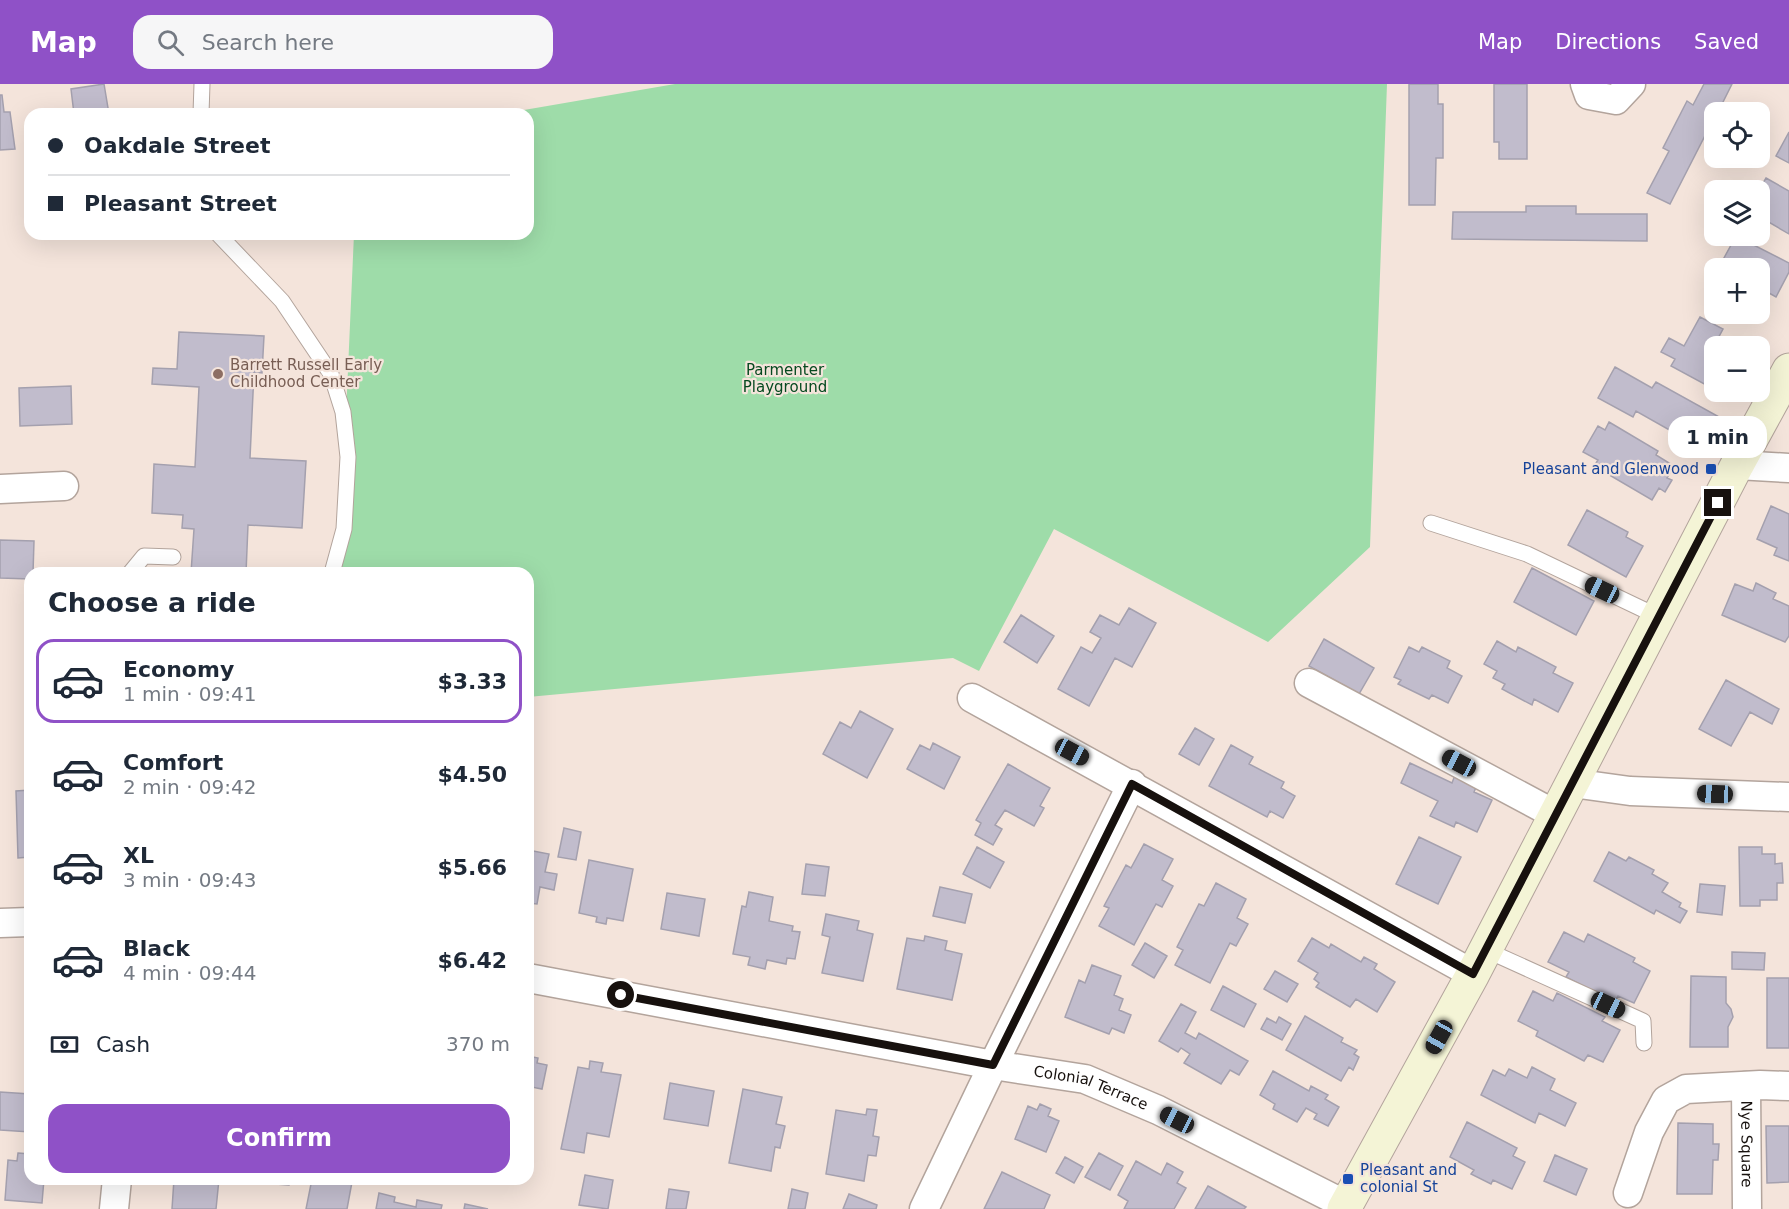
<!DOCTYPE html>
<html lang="en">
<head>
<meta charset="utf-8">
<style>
	:root { --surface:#fff; --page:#f6f6f7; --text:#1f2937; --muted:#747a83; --line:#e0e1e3; --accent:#8f51c7 }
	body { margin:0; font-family:"DejaVu Sans",sans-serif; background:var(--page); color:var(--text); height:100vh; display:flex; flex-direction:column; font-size:22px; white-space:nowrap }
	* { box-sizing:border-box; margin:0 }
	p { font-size:20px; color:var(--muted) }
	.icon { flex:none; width:33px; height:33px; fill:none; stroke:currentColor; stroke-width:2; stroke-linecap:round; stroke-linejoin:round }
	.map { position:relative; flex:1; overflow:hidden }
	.drawer { position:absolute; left:24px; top:483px; width:510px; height:618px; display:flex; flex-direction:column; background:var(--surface); border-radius:18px; box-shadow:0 6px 24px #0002 }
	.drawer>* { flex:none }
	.banner { position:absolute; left:24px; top:24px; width:510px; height:132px; border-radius:18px; box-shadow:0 6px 24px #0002; display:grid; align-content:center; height:132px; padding:0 24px; background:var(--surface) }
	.fabs { position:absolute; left:1704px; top:18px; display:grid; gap:12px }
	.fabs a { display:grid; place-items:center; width:66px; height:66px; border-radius:12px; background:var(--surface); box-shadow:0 6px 24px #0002; font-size:30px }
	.end { position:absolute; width:27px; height:27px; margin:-14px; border:8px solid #17110e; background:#fff; box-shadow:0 0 0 3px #fff }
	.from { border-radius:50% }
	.bubble { position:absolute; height:42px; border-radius:18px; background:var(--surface); box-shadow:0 6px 24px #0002; font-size:20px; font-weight:600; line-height:42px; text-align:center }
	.car { position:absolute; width:18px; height:36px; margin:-18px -9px; border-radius:8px; box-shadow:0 0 4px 2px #0007; background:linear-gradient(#222 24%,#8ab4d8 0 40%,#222 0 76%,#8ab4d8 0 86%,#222 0) }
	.banner b { display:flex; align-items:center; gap:21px; height:57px; font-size:22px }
	.banner b+b { border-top:2px solid var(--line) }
	.banner i { width:15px; height:15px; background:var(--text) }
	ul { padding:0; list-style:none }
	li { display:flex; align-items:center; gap:18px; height:84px; margin:0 12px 9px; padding:0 12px; border:3px solid transparent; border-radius:18px }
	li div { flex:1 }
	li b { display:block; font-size:22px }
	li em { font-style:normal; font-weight:600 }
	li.active { border-color:var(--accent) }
	li>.icon { width:54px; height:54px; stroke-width:1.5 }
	h2 { padding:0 24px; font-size:27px; line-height:72px }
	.pay { display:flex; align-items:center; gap:15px; height:66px; padding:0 24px; font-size:22px }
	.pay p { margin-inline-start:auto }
	.action { display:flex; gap:12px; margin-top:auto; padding:12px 24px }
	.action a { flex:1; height:69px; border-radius:18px; background:var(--accent); color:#fff; font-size:24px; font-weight:600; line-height:69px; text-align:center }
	header { display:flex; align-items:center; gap:36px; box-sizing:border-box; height:84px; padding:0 30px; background:var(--accent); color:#fff }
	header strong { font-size:28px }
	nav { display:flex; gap:33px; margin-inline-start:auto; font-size:21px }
	.search { width:420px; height:54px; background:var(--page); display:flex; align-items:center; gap:15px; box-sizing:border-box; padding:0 21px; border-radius:18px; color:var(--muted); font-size:22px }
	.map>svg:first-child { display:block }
</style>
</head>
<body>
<header>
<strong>Map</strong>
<div class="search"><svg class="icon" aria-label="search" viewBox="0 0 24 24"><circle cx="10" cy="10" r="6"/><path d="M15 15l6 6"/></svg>Search here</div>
<nav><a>Map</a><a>Directions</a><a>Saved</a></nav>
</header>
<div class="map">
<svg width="1789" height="1125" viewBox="0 0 1789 1125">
	<rect width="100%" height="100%" fill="#f4e4db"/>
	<path fill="#9edca9" d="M675,0H1387L1370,463L1268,558L1054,445L979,587L953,574L528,613V489H339L354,150H528V30H500Z"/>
	<path fill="#c1bccc" stroke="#a4a0ae" stroke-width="1.5" d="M104,0L109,30H74L71,5Z
		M1409,0H1438V20H1443V74H1436L1435,121H1409Z
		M1494,0H1527V75H1499V58H1494Z
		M1704,0H1732L1718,28H1714V34L1670,120L1647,109L1669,67L1663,64L1687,17L1693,21Z
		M0,11H2L4,28H10L15,65L0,66Z
		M1789,48V79L1776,72Z
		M1766,94L1789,107V150L1760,133L1759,106Z
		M1526,122H1576V130H1647V157L1452,155L1453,128H1526Z
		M1736,152L1789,179V188L1776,213L1760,204V184L1719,183Z
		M1700,233L1723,245L1708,273L1714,277V289L1708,302L1671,282L1675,275L1661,268L1669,254L1684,262Z
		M179,248L264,252L262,289L254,288L250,374L306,377L302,444L248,441L246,489H191L194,445L182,444L183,431L152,429L154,380L195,383L199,303L152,300L153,284L177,285Z
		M1615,283L1652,304L1656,298L1721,334L1703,365L1636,327L1633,333L1598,314Z
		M71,302L72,340L20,342L19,304Z
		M1609,338L1658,367L1656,371L1674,382L1667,394L1672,396L1665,408L1659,404L1652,416L1594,382L1598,376L1583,368L1598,342L1605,346Z
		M1771,422L1789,430V477L1774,471L1777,464L1757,455Z
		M1587,426L1628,448L1626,453L1643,462L1626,493L1568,461Z
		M0,456L34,457L33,489H30V495L0,494Z
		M1532,484L1594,517L1576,551L1514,518Z
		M1756,499L1776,509L1773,515L1789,522V552L1785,558L1722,531L1735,500L1753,507Z
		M1129,524L1156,539L1132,583L1115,574L1089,622L1058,605L1081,563L1092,569L1101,554L1090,548L1100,531L1119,541Z
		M1021,531L1054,552L1037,579L1004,558Z
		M1324,555L1374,584L1359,610L1309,582Z
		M1497,557L1516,568L1518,563L1556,583L1553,589L1573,599L1558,628L1534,615L1532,621L1502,605L1505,600L1493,594L1497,587L1484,580Z
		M1409,563L1419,568L1422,563L1450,577L1447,584L1462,592L1448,619L1432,611L1429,615L1398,600L1401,596L1394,593Z
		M1726,596L1779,625L1772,640L1750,628L1731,662L1699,645Z
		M860,627L893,645L867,694L823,670L840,638L851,644Z
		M1195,644L1214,655L1199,681L1179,670Z
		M933,659L960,673L944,705L907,685L920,661L930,666Z
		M1231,661L1253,673L1249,680L1284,698L1281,704L1295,712L1283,734L1270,727L1267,733L1209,702Z
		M1410,679L1452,699L1455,691L1477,701L1474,708L1492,716L1477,748L1456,738L1454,743L1430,732L1438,717L1401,699Z
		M1008,680L1050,704L1040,722L1044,724L1034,742L1005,726L995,741L1002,745L993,761L975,751L981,739L976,736Z
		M30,706V773L18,774L16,707Z
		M564,744L581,748L576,776L558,773Z
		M1419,753L1461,773L1438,820L1396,800Z
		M1144,760L1173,775L1162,796L1173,802L1162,823L1156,820L1134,861L1099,842L1109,824L1104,822L1126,781L1131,784Z
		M977,763L1004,778L990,804L963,790Z
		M1739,763H1762V770H1775V780L1782,779L1783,799H1777V816H1760V822H1740Z
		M528,766L549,770L545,788L557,790L554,806L540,803L537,820L528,819Z
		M1609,768L1626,777L1629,773L1654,786L1652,790L1668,799L1662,808L1681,819L1679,823L1687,827L1680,839L1656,826L1654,830L1594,797Z
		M589,776L633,785L623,837L607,834L606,840L596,838L597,833L579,829Z
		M806,780L829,783L825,812L802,810Z
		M1216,799L1246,815L1237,834L1248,840L1236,862L1230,859L1210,899L1175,881L1183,866L1177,863L1199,820L1204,822Z
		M1700,800L1725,802L1722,831L1697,828Z
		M940,803L972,810L965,839L933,832Z
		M749,808L773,813L769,837L793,842L792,847L800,848L795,875L787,874L786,880L767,876L765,885L748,881L750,873L733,870L742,822L746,823Z
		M667,809L705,815L699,852L661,845Z
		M826,830L859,837L857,846L873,850L863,897L822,889L830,853L822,851Z
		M1564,848L1584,858L1588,850L1635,874L1633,878L1650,887L1634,919L1618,912L1615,918L1566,893L1569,888L1548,878Z
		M925,852L947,857L945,866L962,870L952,916L897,905L907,854L924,857Z
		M1312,854L1329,864L1331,860L1361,878L1364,873L1377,880L1374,885L1395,898L1377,928L1356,915L1350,923L1316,903L1319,899L1314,895L1318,889L1298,877Z
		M1145,859L1167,872L1154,894L1132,881Z
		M1732,868L1765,869L1764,886L1732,885Z
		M1092,881L1121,892L1114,911L1123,915L1119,926L1131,931L1124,949L1112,944L1109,950L1065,933L1079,896L1085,899Z
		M1275,887L1298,900L1287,918L1264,905Z
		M28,888H30V932L25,931Z
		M1691,892L1726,893V919L1731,925L1733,933L1728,943V963H1690Z
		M1767,894H1789V964H1767Z
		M1223,902L1256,920L1244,943L1211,926Z
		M1533,907L1553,917L1557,909L1605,933L1602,937L1620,946L1603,978L1588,971L1584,977L1536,952L1538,947L1518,937Z
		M1181,920L1196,928L1185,949L1196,955L1199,949L1248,977L1239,991L1230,986L1221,1000L1184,979L1190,970L1181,964L1178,968L1159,957Z
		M1305,932L1343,954L1341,958L1357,966L1354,970L1359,973L1353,986L1349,983L1341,997L1286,966Z
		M1279,933L1291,940L1282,956L1261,945L1267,934L1276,939Z
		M528,972L538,974L537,979L547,981L542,1005L532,1003L530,1010L528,1009Z
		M590,977L603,979L601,988L621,991L609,1053L587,1049L584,1069L561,1065L578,983L589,985Z
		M1532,983L1555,995L1550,1006L1576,1019L1565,1042L1539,1029L1535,1039L1481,1011L1493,986L1505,992L1509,985L1527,994Z
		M1273,987L1309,1007L1311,1002L1328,1011L1325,1015L1339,1023L1328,1042L1314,1035L1317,1030L1306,1024L1297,1038L1273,1025L1275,1020L1260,1011Z
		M670,999L714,1007L708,1042L664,1035Z
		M743,1005L782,1013L776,1040L785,1042L780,1064L775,1063L771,1087L729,1079Z
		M0,1008L30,1010V1048L0,1046Z
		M1040,1020L1051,1025L1048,1032L1059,1037L1046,1068L1015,1055L1028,1022L1037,1026Z
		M867,1025L877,1026L873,1052L879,1053L876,1072L868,1071L864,1097L826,1090L836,1026L866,1031Z
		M1467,1038L1517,1064L1513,1072L1525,1078L1512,1105L1493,1096L1491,1100L1471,1090L1474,1086L1450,1073Z
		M1678,1039L1713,1040V1060H1719L1718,1076H1713L1712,1110H1677Z
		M1766,1042H1789V1098L1767,1099Z
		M18,1069L30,1070V1095H44L42,1119L5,1116L8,1076L17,1077Z
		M1099,1069L1123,1082L1110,1106L1085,1093Z
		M1555,1071L1587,1085L1576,1111L1544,1097Z
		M1065,1073L1083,1083L1074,1099L1056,1089Z
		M1136,1077L1161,1091L1167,1079L1183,1088L1177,1099L1186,1104L1174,1125H1124L1128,1117L1118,1111Z
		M1002,1088L1050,1111L1044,1125H984Z
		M585,1091L613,1096L608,1125L579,1121Z
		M174,1095H219L216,1125H172Z
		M262,1095H290L289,1101L261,1099Z
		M312,1095H336L352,1098L347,1125H306Z
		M1208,1102L1246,1123L1244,1125H1195Z
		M669,1105L689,1108L686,1125H666Z
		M792,1105L808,1109L805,1125H788Z
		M379,1109L395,1113L394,1118L416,1123L417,1116L442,1121L441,1125H376Z
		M849,1110L877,1121L876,1125H843Z
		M465,1120L488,1125H464Z"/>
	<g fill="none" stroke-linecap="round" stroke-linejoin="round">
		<g stroke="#b3a49c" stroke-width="17">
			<path id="lane" d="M201,30L202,0
				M218,150L282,217L331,290L343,328L348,373L344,445L332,489
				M1431,439L1527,470L1659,533
				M130,489L144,472L173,473
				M1486,866L1643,937L1644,959"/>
		</g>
		<g stroke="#b3a49c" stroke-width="31">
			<g id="street">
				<path d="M1585,0L1589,11L1616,16L1631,0"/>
				<path d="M1737,381L1789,384"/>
				<path d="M0,405L64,402"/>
				<path d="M1309,599L1556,731"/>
				<path d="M972,614L1473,890"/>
				<path d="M1572,699L1630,707L1789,713"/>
				<path d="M0,839L30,838"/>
				<path id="s1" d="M528,894L993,981L1085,995L1158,1026L1346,1121"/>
				<path id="s2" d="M1746,1002L1747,1125"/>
				<path d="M1628,1109L1649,1048L1666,1016L1686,1005L1760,1001L1789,1002"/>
				<path d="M114,1125L117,1095"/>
				<path d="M924,1125L993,981L1132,700"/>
			</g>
		</g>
		<g stroke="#b3a49c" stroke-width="35">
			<path id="secondary" d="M1344,1125L1473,890L1737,381L1789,286"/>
		</g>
		<use href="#lane" stroke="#fff" stroke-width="15"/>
		<use href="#street" stroke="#fff" stroke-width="28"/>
		<use href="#secondary" stroke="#f4f4d6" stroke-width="33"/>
	</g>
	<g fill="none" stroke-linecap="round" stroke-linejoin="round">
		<path stroke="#17110e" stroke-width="8" d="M621,911L993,981L1132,700L1473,890L1718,419"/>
	</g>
	<circle fill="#8d6e63" stroke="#f4e4db" stroke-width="2" cx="218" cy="290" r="6"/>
	<g fill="#1a4fb4" stroke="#f4e4db" stroke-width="2">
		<rect x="1705" y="379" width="12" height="12" rx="3"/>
		<rect x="1342" y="1089" width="12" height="12" rx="3"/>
	</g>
	<g text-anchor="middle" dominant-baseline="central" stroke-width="4.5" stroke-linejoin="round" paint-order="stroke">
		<g font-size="15" fill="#785e54" stroke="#f4e4db" text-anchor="start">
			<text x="230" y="281">Barrett Russell Early<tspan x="230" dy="17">Childhood Center</tspan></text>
		</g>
		<g font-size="15" fill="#05491f" stroke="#f4e4db">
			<text x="785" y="286">Parmenter<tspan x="785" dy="17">Playground</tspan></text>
		</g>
		<g font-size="15" fill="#164399" stroke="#f4e4db" text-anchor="end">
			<text x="1699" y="385">Pleasant and Glenwood</text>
			<text x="1360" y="1086" text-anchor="start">Pleasant and<tspan x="1360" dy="17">colonial St</tspan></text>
		</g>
		<g font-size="15" fill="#17110e" stroke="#f4e4db">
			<text stroke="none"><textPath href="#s1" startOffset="574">Colonial Terrace</textPath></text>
			<text stroke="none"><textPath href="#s2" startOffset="58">Nye Square</textPath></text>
		</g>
	</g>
</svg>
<div class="fabs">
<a><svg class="icon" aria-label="locate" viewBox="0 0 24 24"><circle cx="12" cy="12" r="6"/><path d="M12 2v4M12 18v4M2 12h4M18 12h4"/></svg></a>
<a><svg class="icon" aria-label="layers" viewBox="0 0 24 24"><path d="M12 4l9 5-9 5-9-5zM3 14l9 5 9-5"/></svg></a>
<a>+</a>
<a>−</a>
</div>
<i class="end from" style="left:621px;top:911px"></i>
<i class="end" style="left:1718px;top:419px"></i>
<div class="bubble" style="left:1668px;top:332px;width:99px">1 min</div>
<i class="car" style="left:1602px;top:506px;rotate:295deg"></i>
<i class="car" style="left:1072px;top:668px;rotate:118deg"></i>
<i class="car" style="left:1459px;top:679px;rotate:298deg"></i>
<i class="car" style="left:1715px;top:710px;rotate:272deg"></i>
<i class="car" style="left:1608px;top:921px;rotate:115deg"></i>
<i class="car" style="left:1439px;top:953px;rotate:209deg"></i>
<i class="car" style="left:1177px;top:1036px;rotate:297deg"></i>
<div class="banner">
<b><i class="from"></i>Oakdale Street</b>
<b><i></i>Pleasant Street</b>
</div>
<section class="drawer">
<h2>Choose a ride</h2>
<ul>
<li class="active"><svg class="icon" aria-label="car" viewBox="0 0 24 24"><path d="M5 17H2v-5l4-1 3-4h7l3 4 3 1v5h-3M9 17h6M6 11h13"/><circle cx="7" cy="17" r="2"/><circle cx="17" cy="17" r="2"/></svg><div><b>Economy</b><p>1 min · 09:41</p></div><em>$3.33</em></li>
<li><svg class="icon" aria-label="car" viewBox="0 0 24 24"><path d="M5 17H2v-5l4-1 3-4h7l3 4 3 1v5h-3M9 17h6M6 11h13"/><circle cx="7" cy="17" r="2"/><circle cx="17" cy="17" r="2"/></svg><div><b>Comfort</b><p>2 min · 09:42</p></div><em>$4.50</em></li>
<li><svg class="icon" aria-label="car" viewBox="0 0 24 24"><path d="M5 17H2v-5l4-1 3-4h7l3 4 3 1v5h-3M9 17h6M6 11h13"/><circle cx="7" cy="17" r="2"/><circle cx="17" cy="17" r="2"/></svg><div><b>XL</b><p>3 min · 09:43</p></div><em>$5.66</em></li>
<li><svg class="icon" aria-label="car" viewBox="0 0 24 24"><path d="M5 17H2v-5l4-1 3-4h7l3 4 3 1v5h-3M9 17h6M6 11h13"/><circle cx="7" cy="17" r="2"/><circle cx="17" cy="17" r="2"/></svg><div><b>Black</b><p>4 min · 09:44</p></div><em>$6.42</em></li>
</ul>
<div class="pay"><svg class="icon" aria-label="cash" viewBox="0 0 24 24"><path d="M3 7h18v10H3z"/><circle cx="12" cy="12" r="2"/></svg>Cash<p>370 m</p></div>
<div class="action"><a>Confirm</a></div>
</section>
</div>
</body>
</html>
